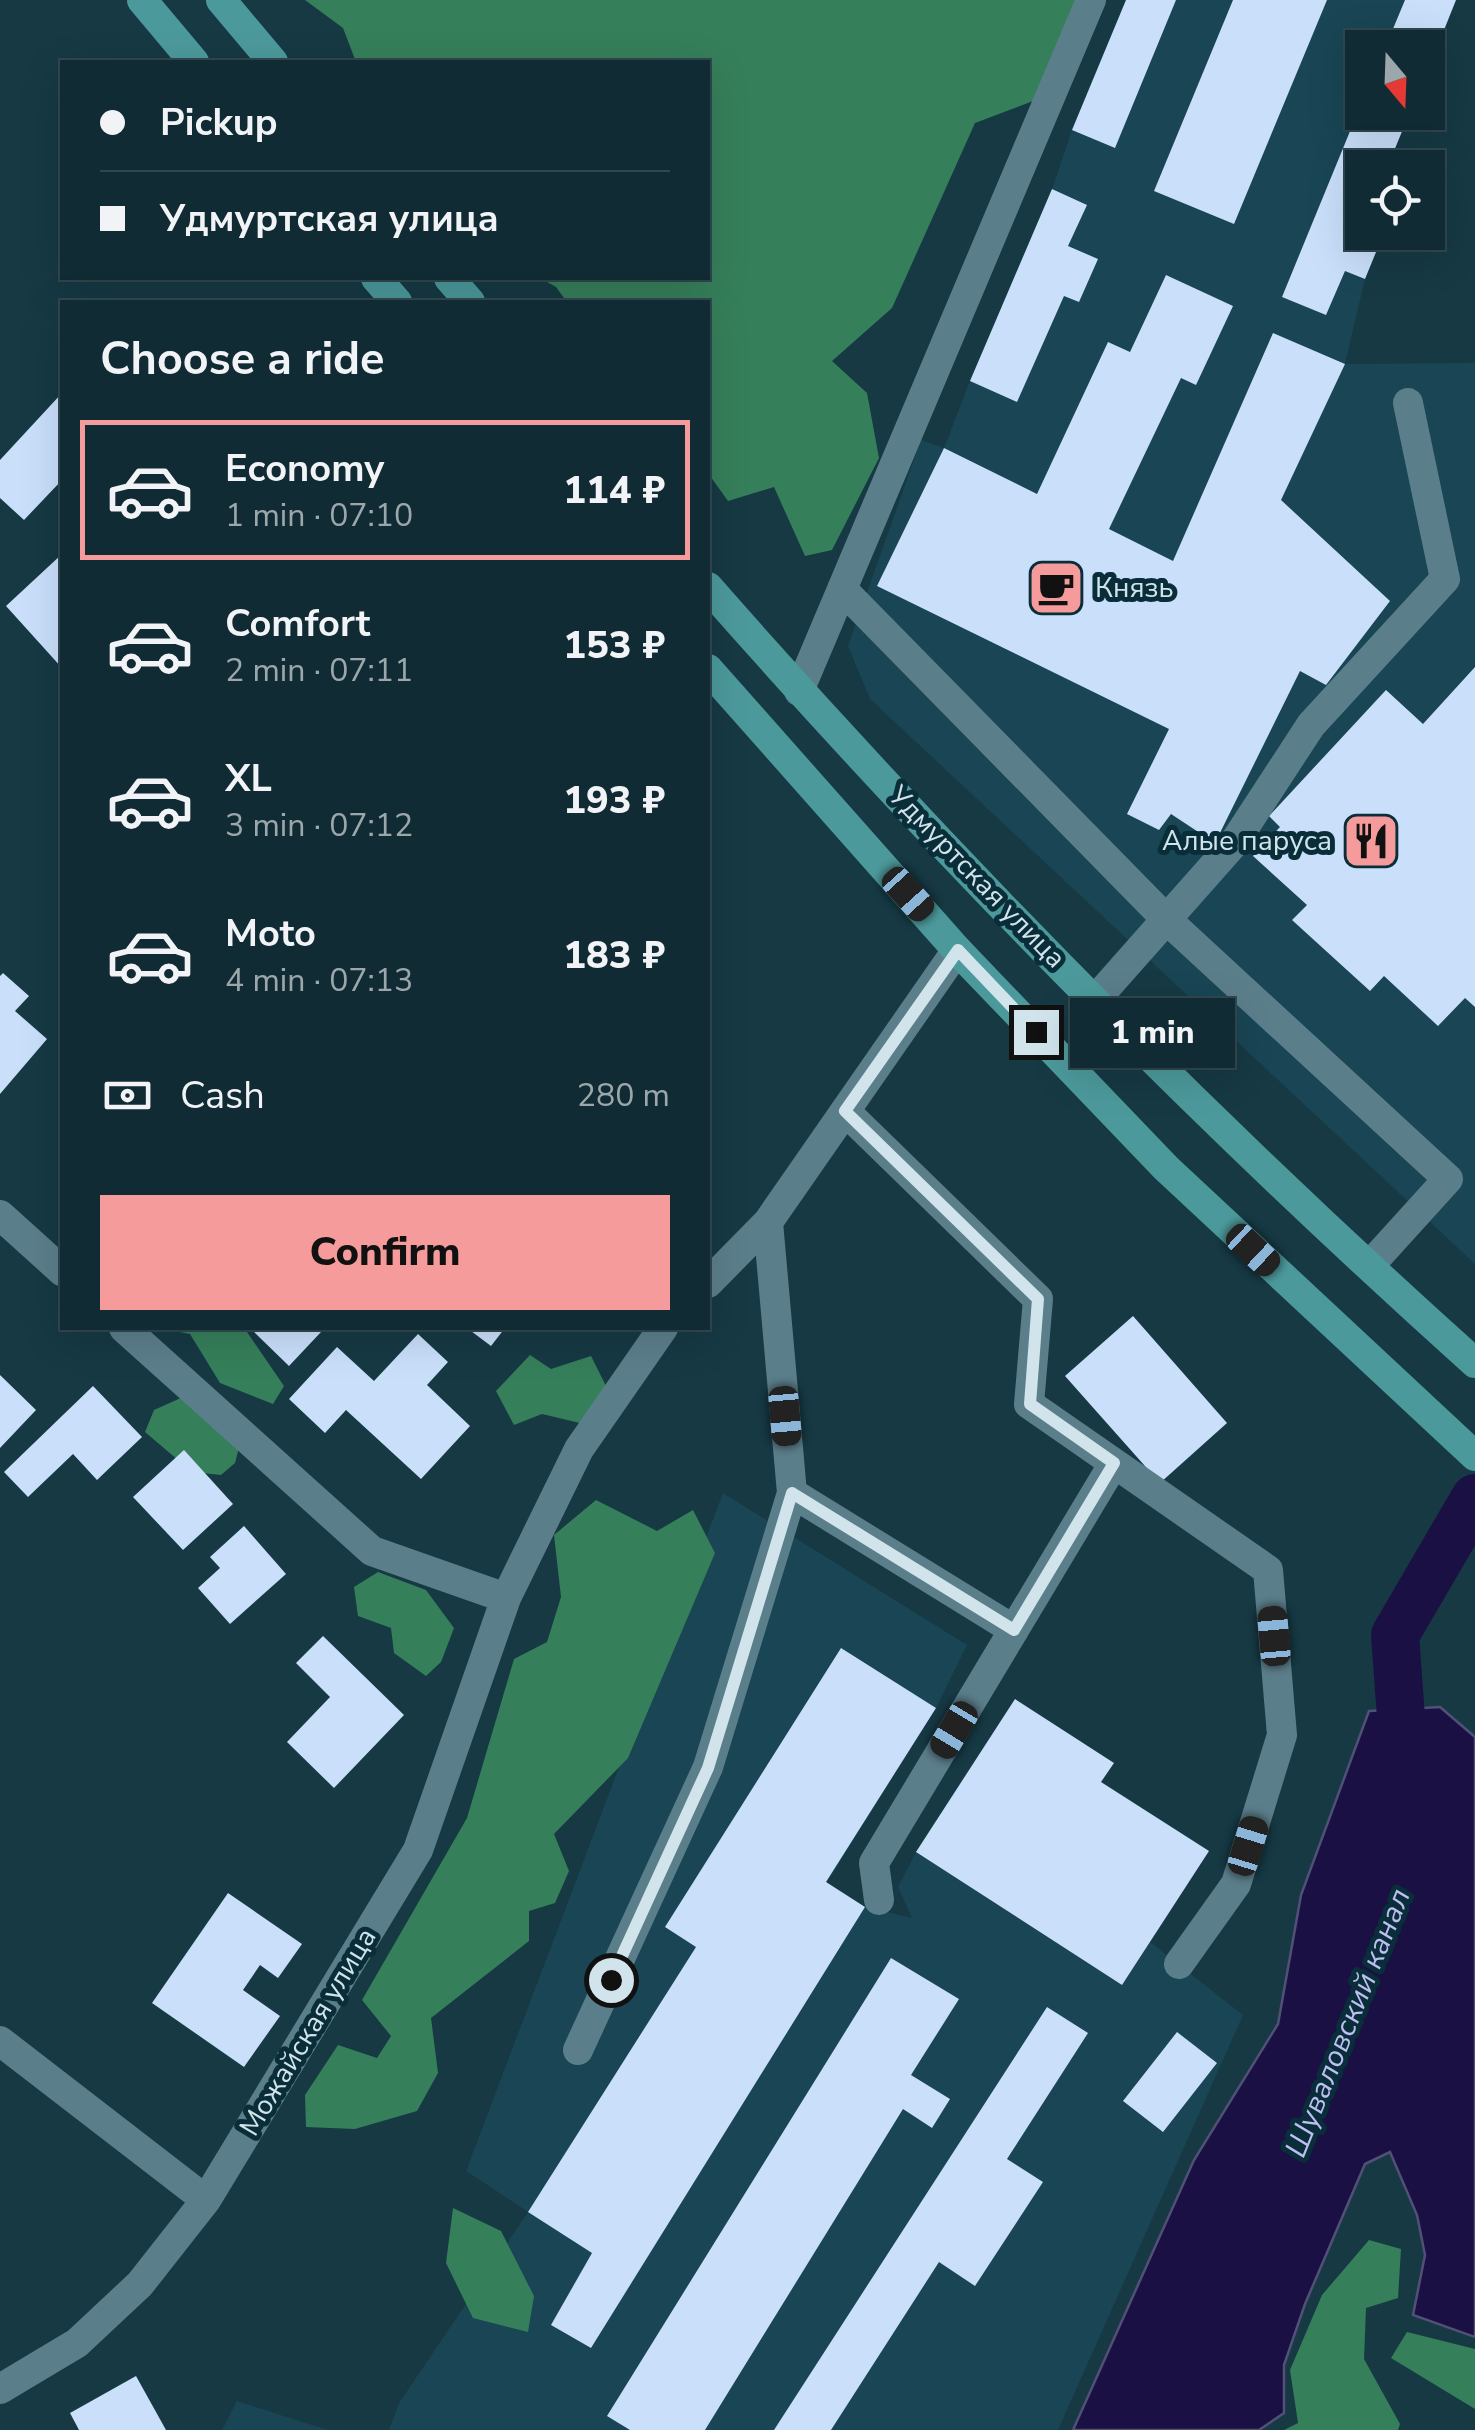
<!DOCTYPE html>
<html lang="en">
<head>
<meta charset="utf-8">
<style>
	:root { --surface:#102b33; --page:#1e373f; --text:#f1f3f6; --muted:#9ca7ac; --line:#30474e; --accent:#f59b9c }
	body { margin:0; font-family:"Nunito Sans",sans-serif; background:var(--page); color:var(--text); height:100vh; display:flex; flex-direction:column; font-size:38px; white-space:nowrap }
	* { box-sizing:border-box; margin:0 }
	p { font-size:32px; color:var(--muted) }
	.icon { flex:none; width:55px; height:55px; fill:none; stroke:currentColor; stroke-width:2; stroke-linecap:round; stroke-linejoin:round }
	.map { position:relative; flex:1; overflow:hidden }
	.side { position:absolute; left:60px; top:300px; width:650px; height:1030px; display:flex; flex-direction:column; background:var(--surface); border-radius:0px; box-shadow:0 10px 40px #0002,0 0 0 2px var(--line) }
	.side>* { flex:none }
	.top-card { position:absolute; left:60px; top:60px; width:650px; height:220px; border-radius:0px; box-shadow:0 10px 40px #0002,0 0 0 2px var(--line); display:grid; align-content:center; height:220px; padding:0 40px; background:var(--surface) }
	.needle { width:65px; rotate:161deg }
	.controls { position:absolute; left:1345px; top:30px; display:grid; gap:20px }
	.controls a { display:grid; place-items:center; width:100px; height:100px; border-radius:0px; background:var(--surface); box-shadow:0 10px 40px #0002,0 0 0 2px var(--line); font-size:50px }
	.end { position:absolute; width:45px; height:45px; margin:-22px; border:12px solid #d1e4eb; background:#111; box-shadow:0 0 0 5px #111 }
	.from { border-radius:50% }
	.bubble { position:absolute; height:70px; border-radius:0px; background:var(--surface); box-shadow:0 10px 40px #0002,0 0 0 2px var(--line); font-size:32px; font-weight:800; line-height:70px; text-align:center }
	.car { position:absolute; width:30px; height:60px; margin:-30px -15px; border-radius:12px; box-shadow:0 0 8px 2px #0007; background:linear-gradient(#222 24%,#8ab4d8 0 40%,#222 0 76%,#8ab4d8 0 86%,#222 0) }
	.top-card b { display:flex; align-items:center; gap:35px; height:95px; font-size:38px }
	.top-card b+b { border-top:2px solid var(--line) }
	.top-card i { width:25px; height:25px; background:var(--text) }
	ul { padding:0; list-style:none }
	li { display:flex; align-items:center; gap:30px; height:140px; margin:0 20px 15px; padding:0 20px; border:5px solid transparent; border-radius:0px }
	li div { flex:1 }
	li b { display:block; font-size:38px }
	li em { font-style:normal; font-weight:800 }
	li.active { border-color:var(--accent) }
	li>.icon { width:90px; height:90px; stroke-width:1.5 }
	h2 { padding:0 40px; font-size:45px; line-height:120px }
	.pay { display:flex; align-items:center; gap:25px; height:110px; padding:0 40px; font-size:38px }
	.pay p { margin-inline-start:auto }
	.cta { display:flex; gap:20px; margin-top:auto; padding:20px 40px }
	.cta a { flex:1; height:115px; border-radius:0px; background:var(--accent); color:#111; font-size:40px; font-weight:800; line-height:115px; text-align:center }
	.map>svg:first-child { display:block }
</style>
</head>
<body>
<div class="map">
<svg width="1475" height="2430" viewBox="0 0 1475 2430">
	<rect width="100%" height="100%" fill="#163944"/>
	<path fill="#194554" d="M1126,0H1456L1428,70V48H1362V112L1410,113L1387,167L1362,168V232L1383,235L1365,279L1345,364L1475,363V1264L870,699L848,646L921,440L944,448L970,381L1052,189L1072,130Z
		M723,1493L967,1645L936,1708L827,1882L865,1907L912,1918L898,1887L916,1852L1122,1985L1150,1942L1243,2015L1058,2430H389L399,2403L528,2212L466,2171Z
		M237,2401L315,2426L329,2430H222Z"/>
	<path fill="#367f5b" d="M305,0H1076L1033,101L975,123L892,308L832,361L867,393L879,458L832,550L805,556L774,487L728,501L708,473V302H567L556,287L540,278H708V62H356L343,28Z
		M159,1328H237L247,1332L284,1386L273,1404L220,1383L190,1334Z
		M530,1355L551,1369L591,1356L606,1386L580,1423L542,1414L514,1425L496,1391Z
		M183,1397L240,1444L235,1463L221,1475L192,1472L145,1432L154,1410Z
		M596,1500L657,1531L693,1510L715,1553L628,1758L554,1834L569,1871L555,1903L529,1911V1941L431,2018L438,2073L417,2111L355,2129L306,2127L305,2095L338,2045L377,2058L391,2036L362,2000L467,1818L514,1659L547,1642L561,1597L554,1535Z
		M378,1572L426,1590L454,1628L441,1662L426,1676L394,1653L391,1628L358,1616L354,1587Z
		M453,2208L501,2231L534,2296L528,2332L473,2318L446,2263Z
		M1369,2240L1401,2249L1398,2298L1366,2308L1364,2359L1400,2424L1398,2430H1284L1298,2423L1290,2370L1322,2295Z
		M1407,2332L1475,2349V2409L1391,2358Z"/>
	<path fill="#1a1044" stroke="#515076" stroke-width="2.5" d="M1440,1707L1475,1737V2337L1413,2315L1425,2255L1417,2215L1390,2152L1365,2164L1305,2304L1284,2365V2413L1259,2430H1073L1194,2160L1278,2024L1301,1895L1369,1711Z"/>
	<g fill="none" stroke-linecap="round" stroke-linejoin="round">
		<path stroke="#1a1044" stroke-width="48" d="M1405,1772L1395,1635L1475,1498"/>
	</g>
	<path fill="#c9dffa" d="M1126,0H1176L1115,148L1072,130Z
		M1233,0H1327L1234,224L1154,191Z
		M1405,0H1456L1428,70V48H1385Z
		M1362,102V112H1410L1387,168H1362V232L1383,235L1365,279L1345,271L1326,315L1282,297Z
		M1052,189L1087,205L1068,246L1098,259L1079,302L1064,296L1017,402L970,381Z
		M1166,275L1233,306L1196,385L1181,378L1109,529L1173,561L1273,333L1345,364L1281,500L1390,601L1326,685L1300,671L1215,843L1171,814L1159,830L1127,814L1169,729L877,586L944,448L1037,494L1108,342L1130,352Z
		M62,393V480L24,520L0,498V460Z
		M62,554V668L6,606Z
		M1475,667V1007L1465,998L1438,1026L1384,976L1370,991L1292,920L1307,905L1253,856L1280,827L1269,816L1386,690L1423,724Z
		M3,973L29,996L15,1011L47,1039L0,1094V976Z
		M1133,1316L1227,1423L1160,1483L1065,1376Z
		M250,1328H316L321,1332L289,1366Z
		M467,1328H505L491,1346Z
		M418,1334L448,1362L427,1385L470,1426L421,1479L346,1410L325,1433L289,1399L337,1347L374,1381Z
		M0,1375L36,1410L0,1448Z
		M93,1386L142,1437L97,1480L73,1454L28,1497L4,1472Z
		M184,1450L233,1504L183,1550L133,1497Z
		M244,1526L286,1574L230,1624L198,1588L220,1568L210,1557Z
		M323,1636L404,1715L334,1788L287,1742L330,1697L296,1663Z
		M841,1648L936,1708L826,1882L865,1907L591,2348L551,2325L592,2253L528,2212L696,1947L665,1927Z
		M1015,1699L1114,1763L1101,1782L1209,1851L1122,1985L916,1852Z
		M228,1893L302,1944L278,1978L260,1965L243,1990L280,2016L244,2067L152,2003Z
		M891,1958L959,1999L911,2075L950,2099L932,2128L903,2109L705,2430H630L607,2416Z
		M1047,2007L1088,2033L1007,2159L1043,2182L975,2286L939,2262L831,2430H774Z
		M1177,2032L1217,2063L1163,2132L1123,2101Z
		M136,2376L166,2430H79L70,2413Z"/>
	<g fill="none" stroke-linecap="round" stroke-linejoin="round">
		<path stroke="#5b7e8b" stroke-width="30" d="M842,589L1167,920L1448,1179L1370,1265
			M799,691L1091,0
			M1095,1000L1234,843L1311,725L1445,579L1408,403
			M845,1111L1038,1299L1029,1404L1268,1570L1282,1735L1236,1884L1179,1964
			M0,1215L62,1271
			M708,1283L768,1222L957,950
			M124,1328L372,1551L506,1598
			M792,1493L1014,1630
			M879,1900L874,1863L1114,1463
			M0,2041L206,2200
			M578,2050L708,1767L792,1493L768,1222
			M0,2389L77,2343L140,2284L206,2200L418,1850L506,1598L579,1449L663,1328"/>
		<path stroke="#4c999b" stroke-width="30" d="M142,0L194,62
			M221,0L273,62
			M376,278L397,302
			M449,278L470,302
			M708,587C948,860 1204,1120 1475,1363
			M708,669L957,950L1166,1168L1475,1456"/>
	</g>
	<g fill="none" stroke-linecap="round" stroke-linejoin="round">
		<path stroke="#d1e4eb" stroke-width="12" d="M611,1980L708,1768L792,1493L1014,1630L1114,1463L1030,1404L1038,1299L845,1111L958,950L1036,1032"/>
	</g>
	<defs>
		<g id="cafe-square" transform="scale(2.875)"><rect x="-9" y="-9" width="18" height="18" rx="4" fill="#f59b9c" stroke="#0a2e39"/><path d="M-5.5-4.5H6V0H3Q3 3.5 0 3.5H-2.5Q-5.5 3.5-5.5 0ZM3-3.2v2h1.7v-2ZM-6 4.5H4V6H-6Z" fill="#111"/></g>
		<g id="restaurant-square" transform="scale(2.875)"><rect x="-9" y="-9" width="18" height="18" rx="4" fill="#f59b9c" stroke="#0a2e39"/><path d="M-5-6h1v4h1v-4h1v4h1v-4h1v5L-1.5 .5V6h-2V.5L-5-1ZM5-6V6H3V1.5H1.5Q1.5-4 5-6Z" fill="#111"/></g>
	</defs>
	<g fill-rule="evenodd">
		<use href="#cafe-square" x="1056" y="588"/>
		<use href="#restaurant-square" x="1371" y="841"/>
	</g>
	<g text-anchor="middle" dominant-baseline="central" stroke-width="10" stroke-linejoin="round" paint-order="stroke">
		<g font-size="28" fill="#d1e4eb" stroke="#0a2e39" text-anchor="start">
			<text x="1095" y="588">Князь</text>
			<text x="1332" y="841" text-anchor="end">Алые паруса</text>
		</g>
		<g font-size="28" fill="#d1e4eb" stroke="#0a2e39">
			<text transform="translate(977 877) rotate(46)">Удмуртская улица</text>
			<text transform="translate(308 2032) rotate(-59)">Можайская улица</text>
		</g>
		<g font-size="30" font-style="italic" fill="#bebef3" stroke="#0a2e39">
			<text transform="translate(1348 2023) rotate(-68)">Шуваловский канал</text>
		</g>
	</g>
</svg>
<div class="controls">
<a><svg class="needle" viewBox="-14 -14 28 28"><path d="M0-13l5 13h-10z" fill="#e53935"/><path d="M0 13l5-13h-10z" fill="#9ca7ac"/></svg></a>
<a><svg class="icon" aria-label="locate" viewBox="0 0 24 24"><circle cx="12" cy="12" r="6"/><path d="M12 2v4M12 18v4M2 12h4M18 12h4"/></svg></a>
</div>
<i class="end from" style="left:611px;top:1980px"></i>
<i class="end" style="left:1036px;top:1032px"></i>
<div class="bubble" style="left:1070px;top:998px;width:165px">1 min</div>
<i class="car" style="left:908px;top:894px;rotate:138deg"></i>
<i class="car" style="left:1253px;top:1250px;rotate:133deg"></i>
<i class="car" style="left:785px;top:1416px;rotate:175deg"></i>
<i class="car" style="left:1274px;top:1636px;rotate:355deg"></i>
<i class="car" style="left:954px;top:1730px;rotate:211deg"></i>
<i class="car" style="left:1248px;top:1846px;rotate:17deg"></i>
<div class="top-card">
<b><i class="from"></i>Pickup</b>
<b><i></i>Удмуртская улица</b>
</div>
<section class="side">
<h2>Choose a ride</h2>
<ul>
<li class="active"><svg class="icon" aria-label="car" viewBox="0 0 24 24"><path d="M5 17H2v-5l4-1 3-4h7l3 4 3 1v5h-3M9 17h6M6 11h13"/><circle cx="7" cy="17" r="2"/><circle cx="17" cy="17" r="2"/></svg><div><b>Economy</b><p>1 min · 07:10</p></div><em>114 ₽</em></li>
<li><svg class="icon" aria-label="car" viewBox="0 0 24 24"><path d="M5 17H2v-5l4-1 3-4h7l3 4 3 1v5h-3M9 17h6M6 11h13"/><circle cx="7" cy="17" r="2"/><circle cx="17" cy="17" r="2"/></svg><div><b>Comfort</b><p>2 min · 07:11</p></div><em>153 ₽</em></li>
<li><svg class="icon" aria-label="car" viewBox="0 0 24 24"><path d="M5 17H2v-5l4-1 3-4h7l3 4 3 1v5h-3M9 17h6M6 11h13"/><circle cx="7" cy="17" r="2"/><circle cx="17" cy="17" r="2"/></svg><div><b>XL</b><p>3 min · 07:12</p></div><em>193 ₽</em></li>
<li><svg class="icon" aria-label="car" viewBox="0 0 24 24"><path d="M5 17H2v-5l4-1 3-4h7l3 4 3 1v5h-3M9 17h6M6 11h13"/><circle cx="7" cy="17" r="2"/><circle cx="17" cy="17" r="2"/></svg><div><b>Moto</b><p>4 min · 07:13</p></div><em>183 ₽</em></li>
</ul>
<div class="pay"><svg class="icon" aria-label="cash" viewBox="0 0 24 24"><path d="M3 7h18v10H3z"/><circle cx="12" cy="12" r="2"/></svg>Cash<p>280 m</p></div>
<div class="cta"><a>Confirm</a></div>
</section>
</div>
</body>
</html>
